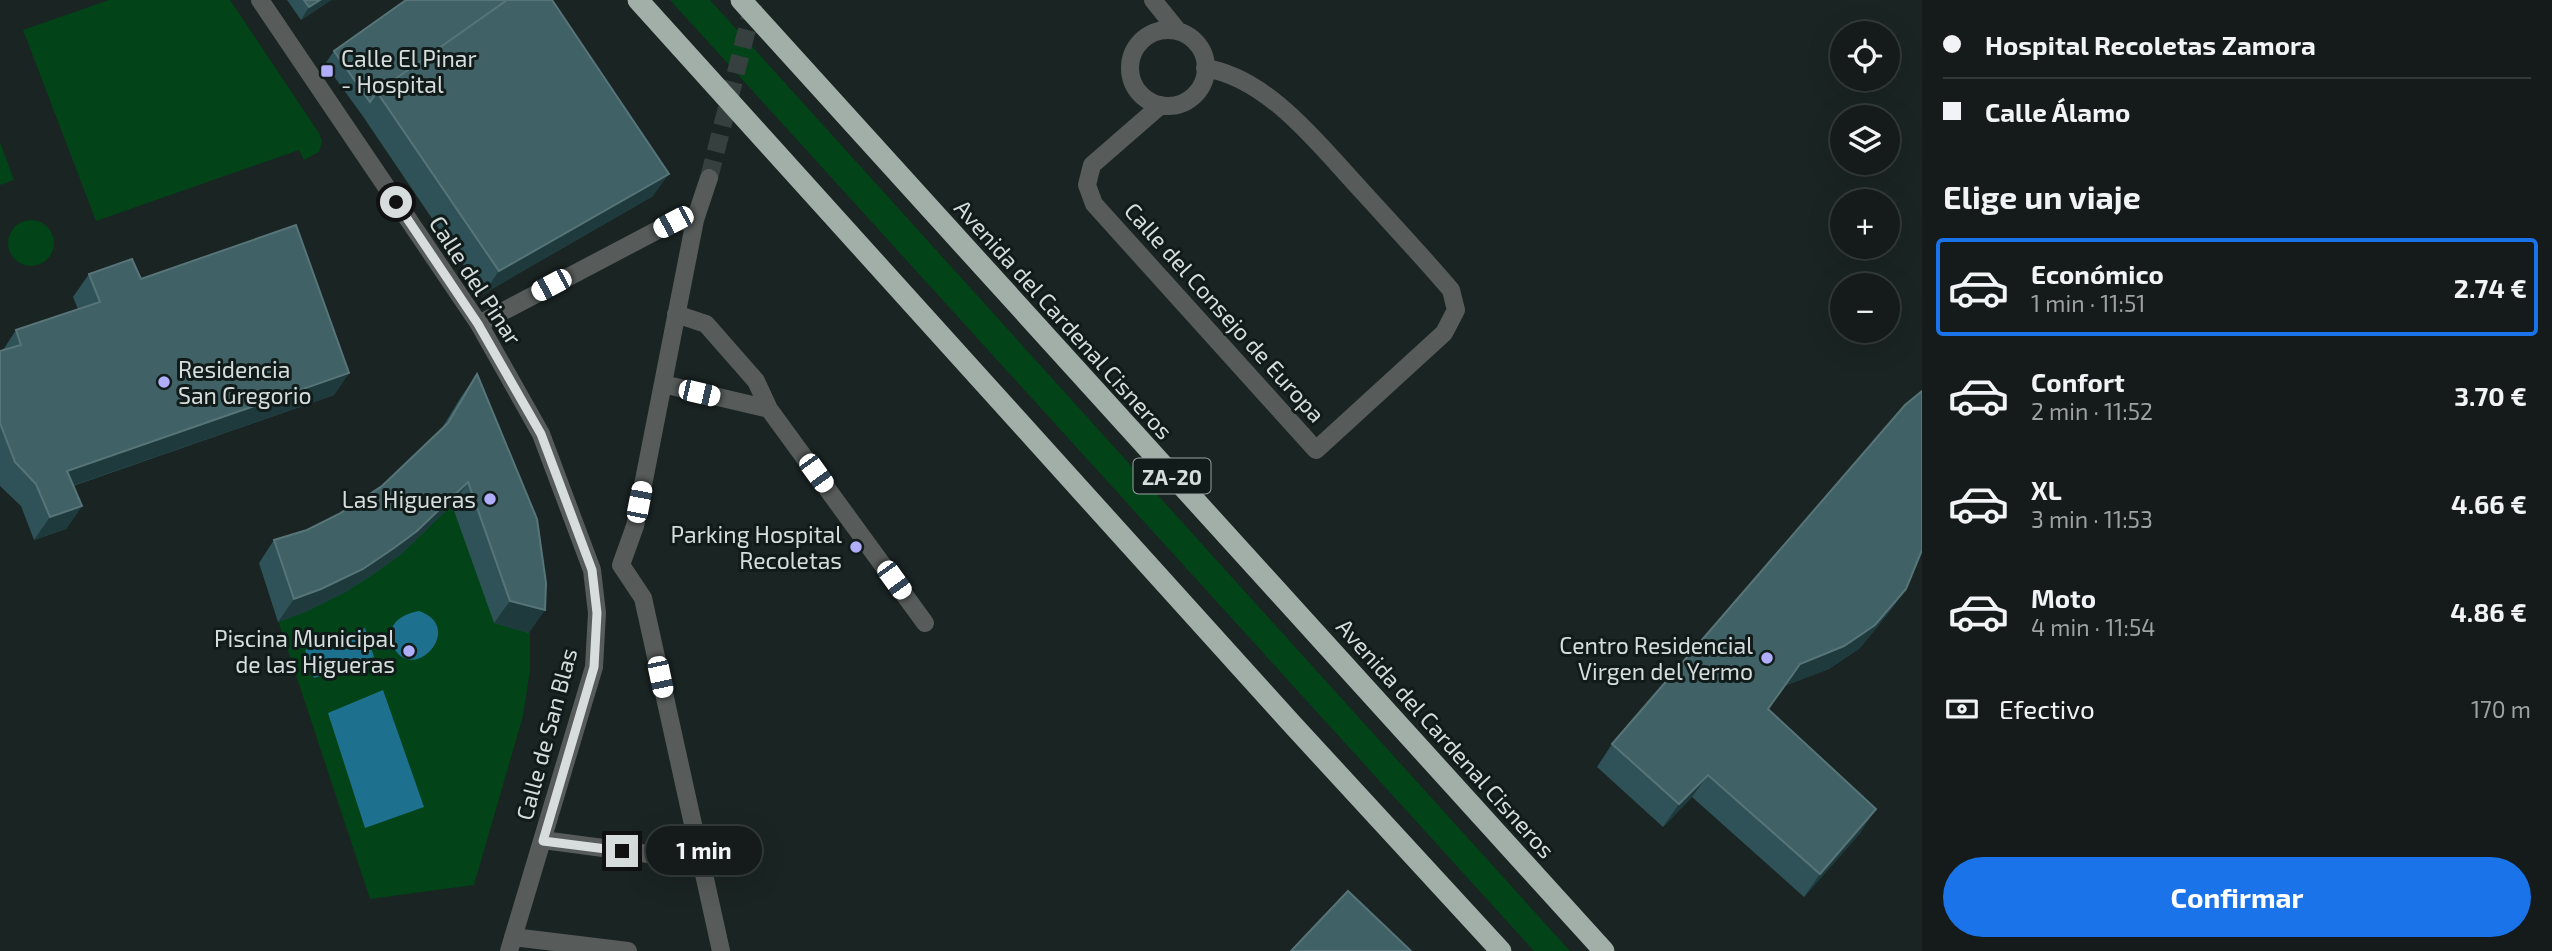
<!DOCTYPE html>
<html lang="es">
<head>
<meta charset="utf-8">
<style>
	:root { --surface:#141b1a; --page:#1d2423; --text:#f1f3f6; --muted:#9da1a2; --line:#333939; --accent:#1a73e8 }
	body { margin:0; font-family:"Exo 2",sans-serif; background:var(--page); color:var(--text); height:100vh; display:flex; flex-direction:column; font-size:26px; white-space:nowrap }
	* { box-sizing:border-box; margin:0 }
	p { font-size:23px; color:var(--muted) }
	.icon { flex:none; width:38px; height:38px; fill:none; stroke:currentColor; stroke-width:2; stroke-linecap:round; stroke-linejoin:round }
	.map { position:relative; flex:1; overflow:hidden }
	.sheet { display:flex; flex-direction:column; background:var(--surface); width:630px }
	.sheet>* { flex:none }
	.guide { display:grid; align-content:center; height:154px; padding:0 21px; background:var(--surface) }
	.fabs { position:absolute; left:1830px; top:21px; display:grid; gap:14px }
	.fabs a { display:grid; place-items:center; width:70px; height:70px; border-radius:50%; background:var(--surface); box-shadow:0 7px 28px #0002,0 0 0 2px var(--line); font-size:35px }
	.end { position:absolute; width:32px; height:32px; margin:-16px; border:9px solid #d6dddc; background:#111; box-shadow:0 0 0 4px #111 }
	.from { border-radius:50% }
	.bubble { position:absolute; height:49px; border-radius:24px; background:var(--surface); box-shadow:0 7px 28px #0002,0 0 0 2px var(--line); font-size:23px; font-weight:700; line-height:49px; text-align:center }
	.car { position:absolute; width:21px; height:42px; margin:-21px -10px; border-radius:9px; box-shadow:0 0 5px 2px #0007; background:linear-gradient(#fff 24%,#345 0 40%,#fff 0 76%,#345 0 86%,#fff 0) }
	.guide b { display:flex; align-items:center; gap:24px; height:66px; font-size:26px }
	.guide b+b { border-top:2px solid var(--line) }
	.guide i { width:18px; height:18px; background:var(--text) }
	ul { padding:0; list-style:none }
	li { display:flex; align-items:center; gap:21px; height:98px; margin:0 14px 10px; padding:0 7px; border:4px solid transparent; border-radius:7px }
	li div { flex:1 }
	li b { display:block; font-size:26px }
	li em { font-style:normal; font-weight:700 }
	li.selected { border-color:var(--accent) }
	li>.icon { width:63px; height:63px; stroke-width:1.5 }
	h2 { padding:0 21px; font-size:32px; line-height:84px }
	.pay { display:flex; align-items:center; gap:18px; height:77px; padding:0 21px; font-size:26px }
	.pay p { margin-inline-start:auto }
	.action { display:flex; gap:14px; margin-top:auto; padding:14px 21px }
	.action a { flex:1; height:80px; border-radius:42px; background:var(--accent); color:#fff; font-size:28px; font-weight:700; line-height:80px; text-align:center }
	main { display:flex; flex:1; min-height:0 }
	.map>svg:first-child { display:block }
</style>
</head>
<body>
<main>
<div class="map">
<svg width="1922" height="951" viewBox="0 0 1922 951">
	<rect width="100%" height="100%" fill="#1a2423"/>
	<path fill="#024318" d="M109,0H230L319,133L322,142L319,152L304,160L299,150L96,221L23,30Z
		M670,0H710L1570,951H1534Z
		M0,142L14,180L0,185Z
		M8 243a23 23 0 1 1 46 0a23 23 0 1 1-46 0Z
		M461,397L522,542L530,605V670L523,716L474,885L370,899L259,563L292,552L323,536L432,446Z"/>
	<path fill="#1d718e" d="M419,611C466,627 414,684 394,648C383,627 400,614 419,611Z
		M365,628L374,657L314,678L305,650Z
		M383,690L424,807L365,828L328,713Z"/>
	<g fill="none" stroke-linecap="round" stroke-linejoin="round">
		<path stroke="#36403f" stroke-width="18" stroke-dasharray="18 9" stroke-linecap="butt" d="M709,178L754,2"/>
		<path stroke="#575c5a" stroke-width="18" d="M260,0L479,324L541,434L592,570L597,613L594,667L509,951
			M1153,0L1178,31
			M1130 68a38 38 0 1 1 76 0a38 38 0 1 1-76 0Z
			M1161,105L1092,165L1087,185L1094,204L1316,450L1444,333L1456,310L1451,290C1422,256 1392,224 1362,191C1320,146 1269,78 1205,68
			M676,314L706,324L756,381L769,409L925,623
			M479,324L673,222L695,220
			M663,384L769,409
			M621,565L643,598L721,951
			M621,565L635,526L695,220L709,178
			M543,840L701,861
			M513,937L628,951"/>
		<path stroke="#a2aea8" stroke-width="21" d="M638,0L1292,724L1501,951
			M741,0L1604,951"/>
	</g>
	<path fill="#2e5257" d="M287,0H331L301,20Z
		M334,51L653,196L483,294L362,115L325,64Z
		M89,274L141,279L349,373L334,395L73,486L82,506L66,529L34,540L21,506L0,486V351L3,350L16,330L78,309L73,297Z
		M477,374L529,633L494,623L452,505L401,554L378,571L347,591L305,612L278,622L259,563L274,540L307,530L339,514L382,486L442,428L461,397Z
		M1906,589L1890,611L1860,648L1829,669L1784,686L1768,709L1861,832L1804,897L1692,797L1663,827L1597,767L1612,744Z"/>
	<path fill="#1e3a3c" d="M320,0H331L301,20L309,7Z
		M669,174L653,196L483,294L499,271Z
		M349,373L334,395L51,493L67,471Z
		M468,482L452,505L401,554L378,571L347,591L305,612L278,622L294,599Z
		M82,506L66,529L34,540L50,517Z
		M1906,589L1890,611L1860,648L1829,669L1784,686L1800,664Z
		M510,601L545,610L529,633L494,623Z
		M1708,775L1692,797L1663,827L1679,804Z
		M1876,809L1861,832L1804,897L1820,874Z"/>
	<path fill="#406165" stroke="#577578" stroke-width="2" d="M304,0H320L309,7Z
		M406,0H507L377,92L370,102L334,51Z
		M507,0H552L669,174L499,271L377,92Z
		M296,225L349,373L67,471L82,506L50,517L36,484L15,462L0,423V351L21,345L16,330L100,302L89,274L132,259L141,279Z
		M477,374L537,519L546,583L545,610L510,601L468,482L417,531L394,548L363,569L321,589L294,599L274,540L307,530L339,514L382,486L448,423Z
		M1922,391V550L1906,589L1875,625L1844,646L1800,664L1768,709L1876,809L1820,874L1708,775L1679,804L1612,744L1905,405Z
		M1348,891L1411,951H1291Z"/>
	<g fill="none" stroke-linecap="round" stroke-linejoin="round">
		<path stroke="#d6dddc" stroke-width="9" d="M396,202L478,324L541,434L592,570L597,613L594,667L543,841L622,851"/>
	</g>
	<g fill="#b0aefa" stroke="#101b1a" stroke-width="2.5">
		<rect x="320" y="64" width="14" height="14" rx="3.5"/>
		<circle cx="164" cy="382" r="7"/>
		<circle cx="490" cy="499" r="7"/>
		<circle cx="856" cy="547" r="7"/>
		<circle cx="409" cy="651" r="7"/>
		<circle cx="1767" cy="658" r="7"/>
	</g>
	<g text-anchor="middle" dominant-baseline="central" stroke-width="6" stroke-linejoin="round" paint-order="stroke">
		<rect fill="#101b1a" stroke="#9ba3a2" stroke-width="2" x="1133.5" y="458.5" width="77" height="35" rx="5"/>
		<g font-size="21" font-weight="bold" fill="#d6dddc">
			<text x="1172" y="476">ZA-20</text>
		</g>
		<g font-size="23" fill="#d6dddc" stroke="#101b1a" text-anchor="end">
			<text x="341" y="58" text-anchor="start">Calle El Pinar<tspan x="341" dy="26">- Hospital</tspan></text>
			<text x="178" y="369" text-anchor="start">Residencia<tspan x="178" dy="26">San Gregorio</tspan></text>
			<text x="476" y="499">Las Higueras</text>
			<text x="842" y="534">Parking Hospital<tspan x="842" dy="26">Recoletas</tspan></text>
			<text x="395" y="638">Piscina Municipal<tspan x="395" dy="26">de las Higueras</tspan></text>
			<text x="1753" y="645">Centro Residencial<tspan x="1753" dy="26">Virgen del Yermo</tspan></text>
		</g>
		<g font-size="23" fill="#d6dddc" stroke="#101b1a">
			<text transform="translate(476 280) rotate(57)">Calle del Pinar</text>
			<text transform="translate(1225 312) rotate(48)">Calle del Consejo de Europa</text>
			<text transform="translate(1064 319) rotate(48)">Avenida del Cardenal Cisneros</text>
			<text transform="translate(546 734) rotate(-75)">Calle de San Blas</text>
			<text transform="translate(1446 738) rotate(48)">Avenida del Cardenal Cisneros</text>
		</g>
	</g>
</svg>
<div class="fabs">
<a><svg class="icon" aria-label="locate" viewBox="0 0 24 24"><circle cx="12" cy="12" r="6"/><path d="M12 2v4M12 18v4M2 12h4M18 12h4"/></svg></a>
<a><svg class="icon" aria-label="layers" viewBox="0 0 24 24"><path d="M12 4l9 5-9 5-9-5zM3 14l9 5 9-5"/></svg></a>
<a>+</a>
<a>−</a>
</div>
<i class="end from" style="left:396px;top:202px"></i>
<i class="end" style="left:622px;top:851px"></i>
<div class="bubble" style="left:646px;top:826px;width:116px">1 min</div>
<i class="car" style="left:673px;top:222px;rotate:242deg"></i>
<i class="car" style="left:551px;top:285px;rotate:242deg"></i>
<i class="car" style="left:699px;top:393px;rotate:103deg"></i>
<i class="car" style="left:816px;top:473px;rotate:144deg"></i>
<i class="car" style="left:639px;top:502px;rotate:11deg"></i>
<i class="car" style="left:894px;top:580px;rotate:144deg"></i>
<i class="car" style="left:660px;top:677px;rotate:168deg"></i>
</div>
<section class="sheet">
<div class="guide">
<b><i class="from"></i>Hospital Recoletas Zamora</b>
<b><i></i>Calle Álamo</b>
</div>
<h2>Elige un viaje</h2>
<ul>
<li class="selected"><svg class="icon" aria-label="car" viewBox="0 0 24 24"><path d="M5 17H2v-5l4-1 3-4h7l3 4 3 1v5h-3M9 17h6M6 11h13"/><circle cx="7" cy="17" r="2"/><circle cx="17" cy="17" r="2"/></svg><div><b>Económico</b><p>1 min · 11:51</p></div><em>2.74 €</em></li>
<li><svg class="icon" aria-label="car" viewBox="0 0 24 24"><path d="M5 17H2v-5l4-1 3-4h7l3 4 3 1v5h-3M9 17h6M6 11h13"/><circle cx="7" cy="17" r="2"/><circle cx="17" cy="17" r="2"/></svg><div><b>Confort</b><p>2 min · 11:52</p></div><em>3.70 €</em></li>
<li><svg class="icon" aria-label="car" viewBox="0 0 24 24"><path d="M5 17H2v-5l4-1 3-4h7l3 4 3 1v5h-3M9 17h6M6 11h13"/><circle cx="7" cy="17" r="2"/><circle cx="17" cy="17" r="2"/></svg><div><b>XL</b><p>3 min · 11:53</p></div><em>4.66 €</em></li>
<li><svg class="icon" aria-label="car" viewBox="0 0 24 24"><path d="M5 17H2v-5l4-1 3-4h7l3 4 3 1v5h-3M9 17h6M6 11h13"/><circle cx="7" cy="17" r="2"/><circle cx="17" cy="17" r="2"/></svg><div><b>Moto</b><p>4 min · 11:54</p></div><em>4.86 €</em></li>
</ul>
<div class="pay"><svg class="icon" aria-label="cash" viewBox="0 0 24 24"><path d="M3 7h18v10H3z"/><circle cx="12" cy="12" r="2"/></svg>Efectivo<p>170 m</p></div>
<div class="action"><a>Confirmar</a></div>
</section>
</main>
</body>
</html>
